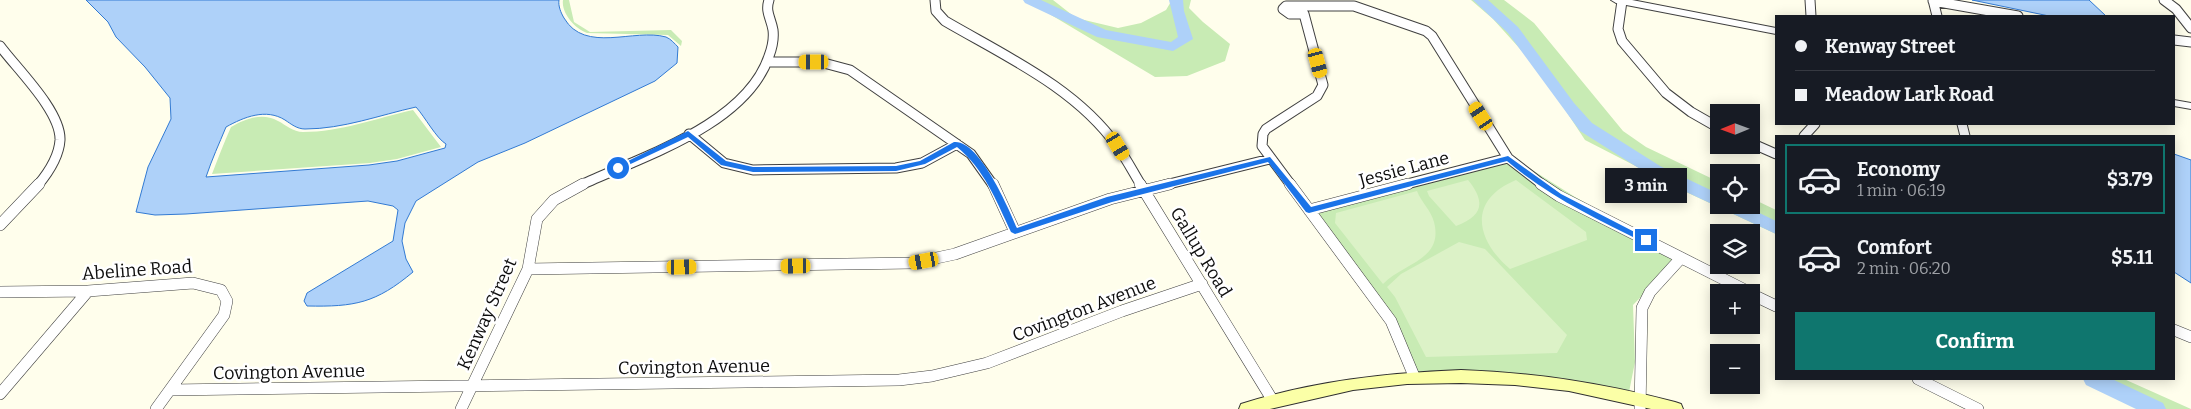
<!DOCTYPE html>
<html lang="en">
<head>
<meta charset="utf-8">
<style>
	:root { --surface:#171b24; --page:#242831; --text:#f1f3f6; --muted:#9ea1a6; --line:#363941; --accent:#0f766e }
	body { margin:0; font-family:Bitter,serif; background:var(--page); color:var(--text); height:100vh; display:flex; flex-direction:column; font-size:19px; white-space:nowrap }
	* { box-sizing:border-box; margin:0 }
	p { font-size:16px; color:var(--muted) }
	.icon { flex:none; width:28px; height:28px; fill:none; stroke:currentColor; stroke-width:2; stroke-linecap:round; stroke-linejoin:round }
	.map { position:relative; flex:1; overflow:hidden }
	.panel { position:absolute; left:1775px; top:135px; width:400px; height:245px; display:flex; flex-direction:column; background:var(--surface); border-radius:0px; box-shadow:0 2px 12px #0003 }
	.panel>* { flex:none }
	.banner { position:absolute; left:1775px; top:15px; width:400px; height:110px; border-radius:0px; box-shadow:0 2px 12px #0003; display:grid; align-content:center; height:110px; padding:0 20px; background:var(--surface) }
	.needle { width:32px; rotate:269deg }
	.controls { position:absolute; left:1710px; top:104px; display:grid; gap:10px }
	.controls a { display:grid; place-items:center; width:50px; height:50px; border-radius:0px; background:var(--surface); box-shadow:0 2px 12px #0003; font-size:25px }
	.end { position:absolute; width:22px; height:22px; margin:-11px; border:6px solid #1a73e8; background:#fff; box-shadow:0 0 0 2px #fff }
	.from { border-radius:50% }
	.bubble { position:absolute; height:35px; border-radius:0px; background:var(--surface); box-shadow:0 2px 12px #0003; font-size:16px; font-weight:700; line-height:35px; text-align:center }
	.car { position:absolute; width:15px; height:30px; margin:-15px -8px; border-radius:6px; box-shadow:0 0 4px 1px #0007; background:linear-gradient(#f5c518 24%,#345 0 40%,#f5c518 0 76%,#345 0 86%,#f5c518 0) }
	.banner b { display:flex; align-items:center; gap:18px; height:48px; font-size:19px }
	.banner b+b { border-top:1px solid var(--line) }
	.banner i { width:12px; height:12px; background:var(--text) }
	ul { padding:9px 0 0; list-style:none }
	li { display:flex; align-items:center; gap:15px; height:70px; margin:0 10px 8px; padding:0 10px; border:2px solid transparent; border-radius:0px }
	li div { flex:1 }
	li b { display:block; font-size:19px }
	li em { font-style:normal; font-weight:700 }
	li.on { border-color:var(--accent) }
	li>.icon { width:45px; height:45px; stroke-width:1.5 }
	.cta { display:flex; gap:10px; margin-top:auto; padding:10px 20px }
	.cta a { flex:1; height:58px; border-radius:0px; background:var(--accent); color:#fff; font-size:20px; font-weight:700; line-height:58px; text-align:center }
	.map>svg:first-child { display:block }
</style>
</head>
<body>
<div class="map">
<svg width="2191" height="409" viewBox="0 0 2191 409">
	<rect width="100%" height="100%" fill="#fffeec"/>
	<path fill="#c8ebb4" d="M563,0H569L574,22L590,32L671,30L682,41L681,46L668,35L587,33C575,29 561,13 563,0Z
		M1026,0H1053L1076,18L1118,28L1141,23L1166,10L1172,0H1191L1189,8L1203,22L1230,44L1225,61L1187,76L1155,77Z
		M1471,0H1504L1534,23L1623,131L1646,147L1719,182V205H1751V198L1776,210V234L1686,192L1585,140L1539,70L1493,19Z
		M413,110L441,147L397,159L370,163L212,174C218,158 224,143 231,127C245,119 262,112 278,121C286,125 293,132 303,132C340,132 377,118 413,110Z
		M1510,156L1575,197L1681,256L1633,305L1635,362L1629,392L1478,372H1413L1361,273L1301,209Z
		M2085,379H2124L2191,409H2150Z"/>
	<path fill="#dcf2c7" d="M1468,180C1486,202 1483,216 1456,226L1429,196L1427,191Z
		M1516,180L1586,232L1587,240L1510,269C1475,239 1468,200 1516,180Z
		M1417,191C1421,202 1431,210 1434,222C1444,260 1403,263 1383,284L1335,223L1336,213Z
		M1459,242L1485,249L1567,335L1557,353L1426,357L1395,297L1387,287L1401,274Z"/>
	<path fill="#aed1f9" stroke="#327ad3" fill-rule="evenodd" d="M86,0H559C558,6 561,13 564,18C585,54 634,28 666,37C671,39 675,44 678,47L677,63L655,81L525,143L478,162L416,201L405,223L402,241L406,259L413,272C376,303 355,307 307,306L304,301L307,293L393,241L398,210L393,206L368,201L186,214L155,215L136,212L148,167L171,119L170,98L145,67L116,37L108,22ZM416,107C425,117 436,138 446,144L445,148L397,161L369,165L206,177C212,159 219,144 226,127C244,117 266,108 285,120C291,124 297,129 305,129C343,129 380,115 416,107Z
		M1972,0H2089L2106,16H2049Z
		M2174,154L2191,160V283L2174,272Z"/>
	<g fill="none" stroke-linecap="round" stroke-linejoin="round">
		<path fill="#aed1f9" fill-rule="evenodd" d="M1023,0H1041L1106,30L1171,42L1178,37L1169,0H1183L1184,11L1193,39L1173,51L1097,37L1025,3Z
			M1473,0H1488L1518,27L1574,103L1592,123L1660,166L1719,194V205H1743L1776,221V234L1648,174L1580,131L1508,33Z
			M2083,379H2112L2163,403L2166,409H2136L2086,385Z"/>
		<g stroke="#404040" stroke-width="11">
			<path id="minor-far1" d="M935,0L936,11L945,21C1005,56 1076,88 1117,146C1126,158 1133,172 1141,185
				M1810,0L1811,16
				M1933,0L1937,16
				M2164,0L2176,9L2191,28
				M1622,1L1618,29L1622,41L1666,93L1691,112L1719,128
				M1933,1L2018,16
				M2174,40L2191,42
				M0,46C17,69 61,111 60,140C59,157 48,173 38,185
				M767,62H820L850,70L971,154L993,185
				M1962,124L1965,136
				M689,134L724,163L753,170L896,168L922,163L957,144
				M1804,136L1815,124
				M1751,143L1776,154
				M581,185C641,157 746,125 769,56C772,48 774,38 773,30C771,18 765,12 769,0
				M1165,185L1270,159
				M1291,185L1262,146L1263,134L1266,129L1317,96L1323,85L1304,14H1290L1283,9L1286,6H1354L1426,31L1432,36L1508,158L1543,185
				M1403,185L1508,158"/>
		</g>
		<g stroke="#404040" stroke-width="12">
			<path id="minor" d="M993,184L1015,232
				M1140,184L1273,401
				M1290,184L1391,321L1414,376
				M1541,184L1559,196L1749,292
				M1309,210L1408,184
				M0,225L39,184
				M528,269L913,263L955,254L1110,199L1170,184
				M0,292L88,291L193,283L221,290L227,301L224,315L156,409
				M1751,294L1776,306
				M2174,330L2191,337
				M1918,379L1978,409
				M170,390L899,380L932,376L987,363L1122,311L1202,284
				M0,394L88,291
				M461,409L528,269L537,219L554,200L583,184
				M1640,409L1642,308L1650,292L1681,258"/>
		</g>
		<g stroke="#404040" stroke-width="2">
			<path id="tertiary" d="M1611,0H1632L1776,28V34L1616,3Z
				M2174,100L2191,103V109L2174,106Z"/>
		</g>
		<g stroke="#2f2f2f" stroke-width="2">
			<path id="secondary" d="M1461,370C1537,373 1602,383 1675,402L1681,404L1683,409H1651L1569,391L1515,385L1461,383L1407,384L1353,390L1270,409H1239L1241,404C1313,381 1386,373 1461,370Z"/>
		</g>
		<use href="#minor-far1" stroke="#fff" stroke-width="9"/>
		<use href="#minor" stroke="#fff" stroke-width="11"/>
		<use href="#tertiary" fill="#fff" fill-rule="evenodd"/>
		<use href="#secondary" fill="#fbffa7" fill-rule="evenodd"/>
	</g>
	<path fill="#1a73e8" d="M688,131L726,161L753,167L896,166L920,161L954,142C979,139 1009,209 1017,228L1107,197L1270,157L1311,207L1508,156L1561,194L1650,240L1643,242C1593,217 1550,197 1507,161L1309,213L1306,212L1268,162L1112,202L1015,234L1011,232C996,200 984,169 957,147L925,164L896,171L753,172L721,165L688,137L620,169L614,168Z"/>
	<g text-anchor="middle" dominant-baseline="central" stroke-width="5" stroke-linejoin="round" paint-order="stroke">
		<g font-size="18" fill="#0d0d0d" stroke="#fff">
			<text transform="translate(1404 169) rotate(-15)">Jessie Lane</text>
			<text transform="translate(1201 252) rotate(59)">Gallup Road</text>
			<text transform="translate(137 270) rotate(-4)">Abeline Road</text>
			<text transform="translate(1084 309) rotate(-21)">Covington Avenue</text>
			<text transform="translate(487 314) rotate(-66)">Kenway Street</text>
			<text transform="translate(694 367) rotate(-1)">Covington Avenue</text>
			<text transform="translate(289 372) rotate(-1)">Covington Avenue</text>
		</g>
	</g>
</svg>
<div class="controls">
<a><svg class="needle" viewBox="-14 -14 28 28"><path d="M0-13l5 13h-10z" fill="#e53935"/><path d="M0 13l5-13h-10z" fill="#9ea1a6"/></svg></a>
<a><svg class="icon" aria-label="locate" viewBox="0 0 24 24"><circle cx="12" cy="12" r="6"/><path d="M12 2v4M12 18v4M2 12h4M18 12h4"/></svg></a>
<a><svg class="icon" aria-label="layers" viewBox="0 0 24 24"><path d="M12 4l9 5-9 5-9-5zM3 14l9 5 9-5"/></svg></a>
<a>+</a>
<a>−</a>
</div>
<i class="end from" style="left:618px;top:168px"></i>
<i class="end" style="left:1646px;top:240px"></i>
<div class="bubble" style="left:1605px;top:168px;width:82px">3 min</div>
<i class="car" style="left:814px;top:62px;rotate:270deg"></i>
<i class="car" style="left:1318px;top:63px;rotate:165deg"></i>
<i class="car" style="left:1481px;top:116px;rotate:327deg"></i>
<i class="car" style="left:1118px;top:146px;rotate:149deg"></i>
<i class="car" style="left:924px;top:261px;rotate:260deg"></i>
<i class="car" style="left:796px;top:266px;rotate:269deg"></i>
<i class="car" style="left:682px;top:267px;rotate:89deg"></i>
<div class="banner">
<b><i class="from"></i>Kenway Street</b>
<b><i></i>Meadow Lark Road</b>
</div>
<section class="panel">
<ul>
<li class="on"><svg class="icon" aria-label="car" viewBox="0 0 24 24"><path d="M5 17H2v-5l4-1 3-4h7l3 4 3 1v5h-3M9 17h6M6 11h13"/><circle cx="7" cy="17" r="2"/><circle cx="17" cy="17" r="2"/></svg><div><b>Economy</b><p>1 min · 06:19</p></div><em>$3.79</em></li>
<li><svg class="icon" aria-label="car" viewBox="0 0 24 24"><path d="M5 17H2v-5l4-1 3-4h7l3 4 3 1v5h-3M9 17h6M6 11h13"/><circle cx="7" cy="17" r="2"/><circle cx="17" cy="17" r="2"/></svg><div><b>Comfort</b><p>2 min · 06:20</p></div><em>$5.11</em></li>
</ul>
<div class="cta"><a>Confirm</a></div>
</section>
</div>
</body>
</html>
